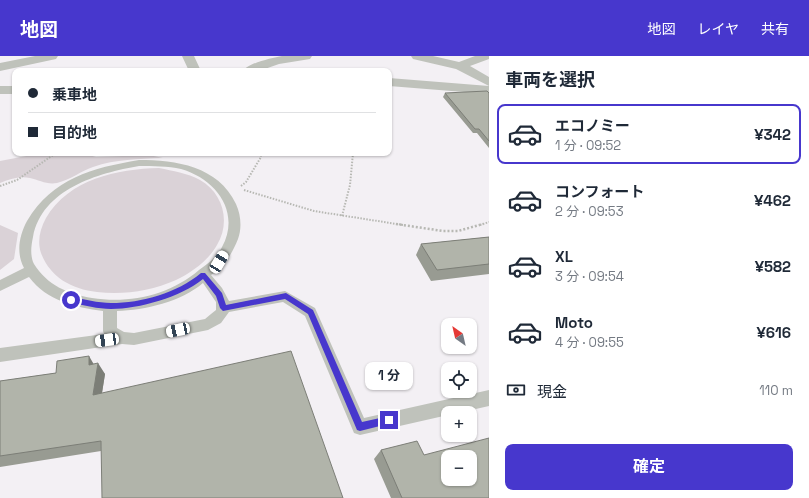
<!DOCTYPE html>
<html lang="ja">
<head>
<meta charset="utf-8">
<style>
	:root { --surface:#fff; --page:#f6f6f7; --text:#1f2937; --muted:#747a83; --line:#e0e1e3; --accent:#4737cd }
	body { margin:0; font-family:"Space Grotesk","Noto Sans JP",sans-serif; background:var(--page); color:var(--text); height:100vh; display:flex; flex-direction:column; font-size:15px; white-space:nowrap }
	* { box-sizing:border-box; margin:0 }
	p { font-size:13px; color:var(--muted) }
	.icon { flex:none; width:22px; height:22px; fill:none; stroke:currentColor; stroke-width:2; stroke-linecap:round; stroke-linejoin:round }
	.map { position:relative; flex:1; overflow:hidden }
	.sheet { display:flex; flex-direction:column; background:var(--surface); width:320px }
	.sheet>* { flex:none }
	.banner { position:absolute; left:12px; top:12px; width:380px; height:88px; border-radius:8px; box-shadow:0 1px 3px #0004; display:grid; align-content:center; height:88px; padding:0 16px; background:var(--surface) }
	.needle { width:26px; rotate:326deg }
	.controls { position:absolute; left:441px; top:262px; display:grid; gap:8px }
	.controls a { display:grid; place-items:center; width:36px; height:36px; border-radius:8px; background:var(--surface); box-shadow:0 1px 3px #0004; font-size:20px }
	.end { position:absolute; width:18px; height:18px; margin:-9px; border:5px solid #4737cd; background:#fff; box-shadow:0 0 0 2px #fff }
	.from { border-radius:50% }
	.bubble { position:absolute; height:28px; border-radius:8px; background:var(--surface); box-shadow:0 1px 3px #0004; font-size:13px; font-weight:700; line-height:28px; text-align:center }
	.car { position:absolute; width:12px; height:24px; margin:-12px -6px; border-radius:5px; box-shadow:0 0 3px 1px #0007; background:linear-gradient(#fff 24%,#345 0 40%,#fff 0 76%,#345 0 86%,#fff 0) }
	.banner b { display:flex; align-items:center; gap:14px; height:38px; font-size:15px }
	.banner b+b { border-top:1px solid var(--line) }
	.banner i { width:10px; height:10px; background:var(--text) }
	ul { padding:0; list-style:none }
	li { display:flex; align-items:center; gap:12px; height:60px; margin:0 8px 6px; padding:0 8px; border:2px solid transparent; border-radius:8px }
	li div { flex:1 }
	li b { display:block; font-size:15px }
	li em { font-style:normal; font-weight:700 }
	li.on { border-color:var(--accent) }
	li>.icon { width:36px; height:36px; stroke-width:1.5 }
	h2 { padding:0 16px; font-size:18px; line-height:48px }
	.pay { display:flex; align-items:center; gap:10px; height:44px; padding:0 16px; font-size:15px }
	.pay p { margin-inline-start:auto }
	.action { display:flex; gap:8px; margin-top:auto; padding:8px 16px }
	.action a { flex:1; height:46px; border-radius:8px; background:var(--accent); color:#fff; font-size:16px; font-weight:700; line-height:46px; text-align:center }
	header { display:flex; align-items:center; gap:24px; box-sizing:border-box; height:56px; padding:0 20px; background:var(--accent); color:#fff }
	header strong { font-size:19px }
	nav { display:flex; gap:22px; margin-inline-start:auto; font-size:14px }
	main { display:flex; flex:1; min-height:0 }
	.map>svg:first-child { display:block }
</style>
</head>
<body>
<header>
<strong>地図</strong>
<nav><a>地図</a><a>レイヤ</a><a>共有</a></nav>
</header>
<main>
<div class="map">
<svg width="489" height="442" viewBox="0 0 489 442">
	<rect width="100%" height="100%" fill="#f3f0f4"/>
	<path fill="#dad2d7" d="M42,97H82L96,101L149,99L163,102C139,103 116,103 93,111C81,115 70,124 57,127C47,129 39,124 30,122C19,120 10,123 0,127V105Z
		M159,112C173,115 187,117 200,124C223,137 231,166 217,189C209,204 191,217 176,224C151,235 124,239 97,236C71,233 50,221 41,197C37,185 40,173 46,162C69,123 117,113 159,112Z
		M0,169L18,177L14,203L0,214Z"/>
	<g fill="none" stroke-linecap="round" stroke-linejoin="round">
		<path stroke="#b7b8b3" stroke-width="2" stroke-dasharray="1.5 1.5" stroke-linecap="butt" d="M0,130L17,124L56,97
			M241,130L246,126L261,101V97
			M244,134L314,155L403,169
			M342,160L350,129L353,97
			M480,169L489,166"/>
		<path stroke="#b7b8b3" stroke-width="2.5" stroke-dasharray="2 2" stroke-linecap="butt" d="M396,168L443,175H458L483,168"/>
		<path fill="#bfc2bb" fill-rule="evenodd" d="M139,104C176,104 218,110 236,148C241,159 242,172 238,183C232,198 224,211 211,219L222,232L229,245L285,235L315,252L364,362L489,334V350L458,357H448V359L360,379L354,377L305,260L283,246L229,256L221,267L208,274L134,289L122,288L0,306V292L104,278L103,275V255C75,251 47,245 29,221L0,235V224L24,212C16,197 19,180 27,165C53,122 92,112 139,104ZM139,110C153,110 168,110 181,113C216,123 241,156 222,191C217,202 208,207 199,214C170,239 130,248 92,242C68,238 47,229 34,208C30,200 31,190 33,181C42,133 98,117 139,110ZM203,227L216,246V254L211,258L205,263L134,277L124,276L117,272V255C145,254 181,246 203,227Z"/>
		<path fill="#bfc2bb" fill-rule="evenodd" d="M35,0H58L56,3L0,15V7Z
			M182,0H194L201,15H189Z
			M282,0H312L310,3L279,8L259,15H243C248,7 272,2 282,0Z
			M411,0H433L459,6L475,0H489V3L470,10L489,21V38L389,30V22L489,30L456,13L413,3Z
			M0,30H15V38H0Z"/>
	</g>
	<path fill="#989b92" d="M445,37H489V92L477,77H473L443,41Z
		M489,181V218L431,225L416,199L421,188Z
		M94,308L105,318L102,337L101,395L0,411V325L56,317Z
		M381,394L424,399L489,442H391L374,403Z"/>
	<path fill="#7c7e77" d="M89,300L96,312L89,309Z
		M98,307L105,318L100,349L93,339Z"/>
	<path fill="#b1b4aa" stroke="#7c7e77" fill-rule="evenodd" d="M487,35L489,37V85L479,73H475L445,37Z
		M489,181V208L437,214L421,188Z
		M291,295L343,442H102L101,385L0,400V325L56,317L57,305L89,300V309L98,307L93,339Z
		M489,382V442H402L381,394L417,385L424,399ZM448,401H470V423H448Z"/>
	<path fill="#4737cd" d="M201,217H205L222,237L226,249L286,237L313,254L362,366L389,360L392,361L393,364L392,367L360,375L357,374L308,258L285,243L223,255L220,252L216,240L203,223C181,241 139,253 111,253C98,253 84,249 71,247L67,244L71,241C84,243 98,247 111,247C142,247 177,237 201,217Z"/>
</svg>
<div class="controls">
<a><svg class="needle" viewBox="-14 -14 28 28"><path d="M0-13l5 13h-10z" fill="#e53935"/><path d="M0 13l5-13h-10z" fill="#747a83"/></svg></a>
<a><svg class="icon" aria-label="locate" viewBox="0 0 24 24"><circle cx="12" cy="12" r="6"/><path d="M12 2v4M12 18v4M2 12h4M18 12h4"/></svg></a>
<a>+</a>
<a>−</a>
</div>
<i class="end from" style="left:71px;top:244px"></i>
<i class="end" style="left:389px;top:364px"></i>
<div class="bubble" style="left:365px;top:306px;width:48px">1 分</div>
<i class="car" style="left:219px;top:206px;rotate:31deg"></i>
<i class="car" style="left:178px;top:274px;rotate:258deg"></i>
<i class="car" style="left:107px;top:284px;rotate:262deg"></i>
<div class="banner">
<b><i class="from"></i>乗車地</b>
<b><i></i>目的地</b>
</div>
</div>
<section class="sheet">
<h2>車両を選択</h2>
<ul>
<li class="on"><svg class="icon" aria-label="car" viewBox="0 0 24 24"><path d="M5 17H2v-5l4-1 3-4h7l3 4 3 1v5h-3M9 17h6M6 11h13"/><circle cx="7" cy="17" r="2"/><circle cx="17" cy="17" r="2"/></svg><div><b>エコノミー</b><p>1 分 · 09:52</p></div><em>¥342</em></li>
<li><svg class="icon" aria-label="car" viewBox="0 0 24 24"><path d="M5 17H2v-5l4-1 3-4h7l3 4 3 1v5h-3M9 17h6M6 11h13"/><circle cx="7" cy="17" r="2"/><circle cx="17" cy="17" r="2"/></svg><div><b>コンフォート</b><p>2 分 · 09:53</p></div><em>¥462</em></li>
<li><svg class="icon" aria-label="car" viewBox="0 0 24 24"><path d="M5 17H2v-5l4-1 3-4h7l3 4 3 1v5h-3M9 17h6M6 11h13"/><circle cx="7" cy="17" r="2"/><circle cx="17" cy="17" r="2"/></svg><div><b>XL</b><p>3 分 · 09:54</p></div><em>¥582</em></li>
<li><svg class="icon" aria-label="car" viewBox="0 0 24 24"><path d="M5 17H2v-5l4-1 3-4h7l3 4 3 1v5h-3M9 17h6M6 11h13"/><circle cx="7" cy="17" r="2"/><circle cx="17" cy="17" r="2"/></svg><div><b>Moto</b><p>4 分 · 09:55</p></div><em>¥616</em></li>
</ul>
<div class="pay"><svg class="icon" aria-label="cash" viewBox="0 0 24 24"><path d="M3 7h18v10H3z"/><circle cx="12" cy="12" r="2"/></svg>現金<p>110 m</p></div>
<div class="action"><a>確定</a></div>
</section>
</main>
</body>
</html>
